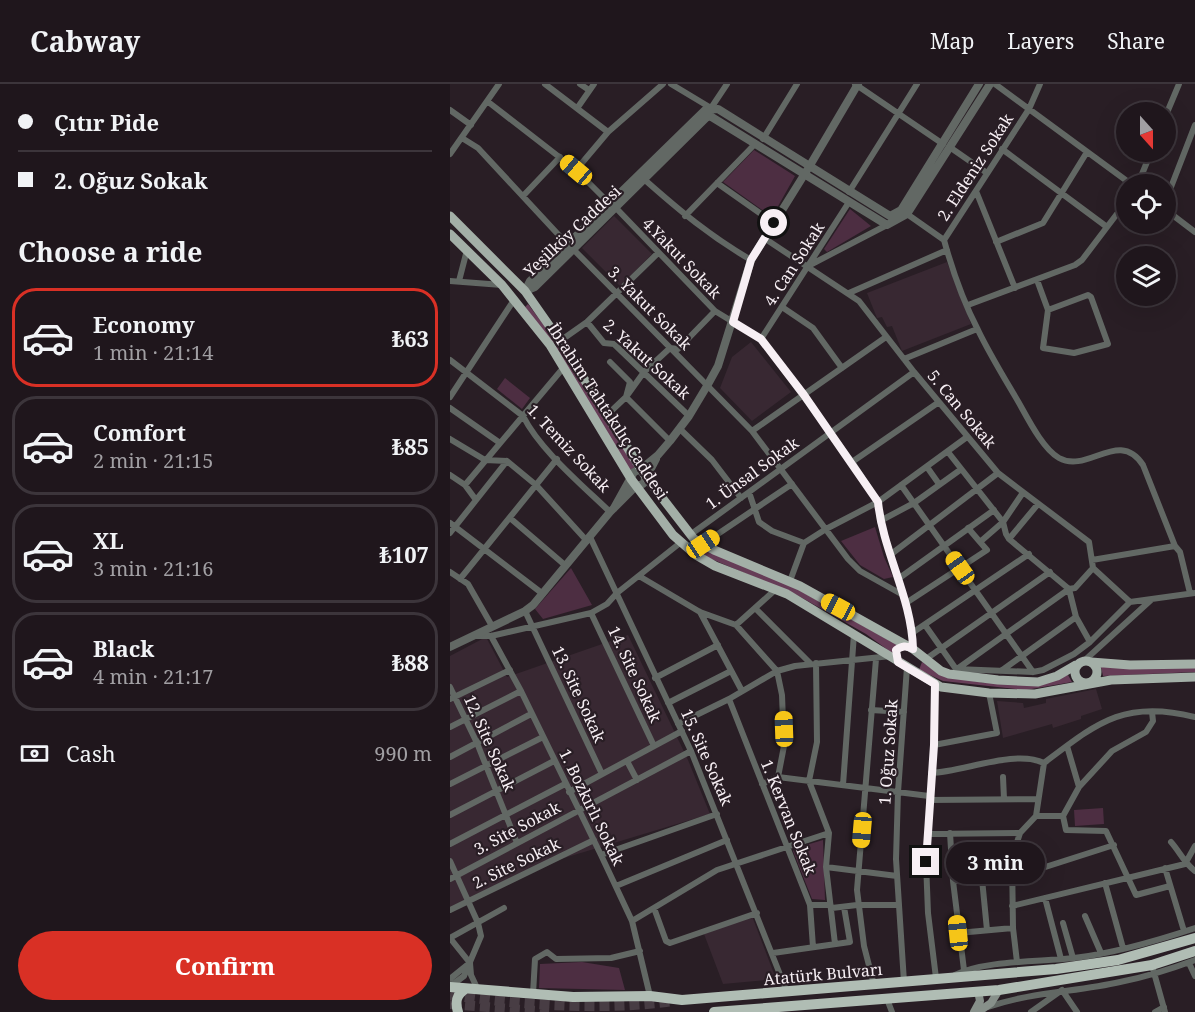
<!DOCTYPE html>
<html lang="en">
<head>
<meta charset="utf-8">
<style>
	:root { --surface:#1f161c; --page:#271f25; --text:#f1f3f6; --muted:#a19fa3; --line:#3c353b; --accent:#d93025 }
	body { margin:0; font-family:"Noto Serif",serif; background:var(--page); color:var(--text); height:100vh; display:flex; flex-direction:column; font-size:22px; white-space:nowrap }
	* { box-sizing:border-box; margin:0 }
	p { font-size:20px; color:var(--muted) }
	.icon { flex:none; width:33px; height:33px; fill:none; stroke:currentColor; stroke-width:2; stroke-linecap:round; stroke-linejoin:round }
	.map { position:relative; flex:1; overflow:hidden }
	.drawer { display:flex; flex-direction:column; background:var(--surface); width:450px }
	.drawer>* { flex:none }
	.banner { display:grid; align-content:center; height:132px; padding:0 18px; background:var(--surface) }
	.needle { width:39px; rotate:159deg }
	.controls { position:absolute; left:666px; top:18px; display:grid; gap:12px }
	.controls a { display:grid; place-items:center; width:60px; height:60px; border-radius:50%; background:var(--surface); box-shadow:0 6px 24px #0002,0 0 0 2px var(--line); font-size:30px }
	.end { position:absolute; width:27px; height:27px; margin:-14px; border:8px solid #f7eff4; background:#111; box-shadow:0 0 0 3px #111 }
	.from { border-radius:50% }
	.bubble { position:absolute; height:42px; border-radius:21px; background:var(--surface); box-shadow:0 6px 24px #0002,0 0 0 2px var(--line); font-size:20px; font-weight:700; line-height:42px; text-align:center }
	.car { position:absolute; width:18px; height:36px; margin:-18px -9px; border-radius:8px; box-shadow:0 0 4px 2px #0007; background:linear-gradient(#f5c518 24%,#345 0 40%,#f5c518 0 76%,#345 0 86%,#f5c518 0) }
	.banner b { display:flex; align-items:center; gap:21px; height:57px; font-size:22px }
	.banner b+b { border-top:2px solid var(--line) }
	.banner i { width:15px; height:15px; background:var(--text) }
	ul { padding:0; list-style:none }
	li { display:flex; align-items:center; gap:18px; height:99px; margin:0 12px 9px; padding:0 6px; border:3px solid var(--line); border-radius:24px }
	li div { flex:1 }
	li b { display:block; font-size:22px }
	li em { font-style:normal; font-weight:700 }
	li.selected { border-color:var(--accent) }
	li>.icon { width:54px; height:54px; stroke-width:1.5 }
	h2 { padding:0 18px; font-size:27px; line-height:72px }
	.pay { display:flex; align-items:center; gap:15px; height:66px; padding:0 18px; font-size:22px }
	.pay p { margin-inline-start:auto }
	.button { display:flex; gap:12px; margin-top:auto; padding:12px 18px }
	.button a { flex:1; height:69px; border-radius:36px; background:var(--accent); color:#fff; font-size:24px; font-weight:700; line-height:69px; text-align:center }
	header { display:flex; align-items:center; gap:36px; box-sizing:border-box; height:84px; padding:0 30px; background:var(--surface); border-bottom:2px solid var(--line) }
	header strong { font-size:28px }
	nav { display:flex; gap:33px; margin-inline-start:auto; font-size:21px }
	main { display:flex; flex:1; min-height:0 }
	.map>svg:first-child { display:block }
</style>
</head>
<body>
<header>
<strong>Cabway</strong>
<nav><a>Map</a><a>Layers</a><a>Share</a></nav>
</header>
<main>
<section class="drawer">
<div class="banner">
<b><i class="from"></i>Çıtır Pide</b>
<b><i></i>2. Oğuz Sokak</b>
</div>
<h2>Choose a ride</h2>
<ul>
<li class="selected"><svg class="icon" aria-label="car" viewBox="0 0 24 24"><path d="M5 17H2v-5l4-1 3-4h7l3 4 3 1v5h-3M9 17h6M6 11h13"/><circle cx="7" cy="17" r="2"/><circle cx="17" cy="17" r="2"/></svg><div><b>Economy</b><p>1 min · 21:14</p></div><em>₺63</em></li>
<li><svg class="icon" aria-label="car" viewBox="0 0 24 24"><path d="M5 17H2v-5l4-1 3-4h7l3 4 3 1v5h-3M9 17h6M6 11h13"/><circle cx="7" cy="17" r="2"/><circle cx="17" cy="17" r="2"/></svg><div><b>Comfort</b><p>2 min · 21:15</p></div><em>₺85</em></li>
<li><svg class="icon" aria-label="car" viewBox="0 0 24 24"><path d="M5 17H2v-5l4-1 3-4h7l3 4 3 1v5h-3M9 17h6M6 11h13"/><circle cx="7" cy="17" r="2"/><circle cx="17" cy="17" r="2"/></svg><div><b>XL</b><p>3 min · 21:16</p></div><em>₺107</em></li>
<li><svg class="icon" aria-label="car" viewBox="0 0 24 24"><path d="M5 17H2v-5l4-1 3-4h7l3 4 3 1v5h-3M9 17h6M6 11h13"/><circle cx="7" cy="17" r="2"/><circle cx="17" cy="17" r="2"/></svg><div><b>Black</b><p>4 min · 21:17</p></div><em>₺88</em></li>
</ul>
<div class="pay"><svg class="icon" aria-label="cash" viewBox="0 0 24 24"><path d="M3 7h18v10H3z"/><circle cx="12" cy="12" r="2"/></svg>Cash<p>990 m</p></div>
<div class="button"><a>Confirm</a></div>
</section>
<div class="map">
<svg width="745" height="928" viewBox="0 0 745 928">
	<rect width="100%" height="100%" fill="#291e25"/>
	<path fill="#382832" d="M164,132L202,170L170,202L132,164Z
		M497,178L521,240L452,267L442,242L437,243L432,233L427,234L417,209Z
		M301,258L341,308L302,337L270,304L282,273Z
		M178,551L238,676L260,730L81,784L0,823V572L36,553L57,593Z
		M646,605L652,625L631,632V635L603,644L602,640L553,654L547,617L573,619L574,624L596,619V615Z
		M302,832L326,895L273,900L254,850Z"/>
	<path fill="#4d2e42" d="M304,66L345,92L322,133L273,98Z
		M400,125L421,142L377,168L374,165Z
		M55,294L80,314L72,325L47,305Z
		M425,443L434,473L443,493L434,495L410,481L391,457Z
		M121,484L142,521L93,535L85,525Z
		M653,724L654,740L625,742L624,726Z
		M373,756L375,816L362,815L343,767L346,764Z
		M132,878L169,884L175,906L89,904L90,880Z"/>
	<path fill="#663d57" d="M78,220L107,259L185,383L180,386L75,223Z
		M252,463L338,500L447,561L442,569L416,550L347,511L259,474L250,467Z
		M472,578L491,591L535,599L618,591L622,598L576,606L493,597L469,586Z
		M651,583H745V588L653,592Z"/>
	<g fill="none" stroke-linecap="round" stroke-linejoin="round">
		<path stroke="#483d44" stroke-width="10" stroke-dasharray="10 5" stroke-linecap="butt" d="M0,911C74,921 150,927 224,917
			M0,920L99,928"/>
		<path stroke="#626864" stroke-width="6" d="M95,0L158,48
			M130,0L139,6
			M221,0L261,24L277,0
			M405,0L493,60
			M545,0L681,100
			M37,17L126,86L160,120
			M128,23L144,0
			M0,26L21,41
			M716,31L729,0
			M12,54L28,64L118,161
			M313,55L347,0
			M501,64L537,89
			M552,65L657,143
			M0,70L49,0
			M126,86L158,48L213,0
			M195,96C230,127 260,152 301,176
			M267,99L324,139
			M688,100L701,68
			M526,107L565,204
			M399,108L467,0
			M73,112L110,73
			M716,116L745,41
			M166,124L265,227L311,255L402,378L428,418L430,437L456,519L462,549L463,565
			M716,126L745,148
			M457,130L494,156
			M235,132L305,60
			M314,154L409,217L464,288L548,389L639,458L643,484L680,518
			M494,156C502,185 514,219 528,246C540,271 555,295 569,319C578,335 593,365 609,374C638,390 669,344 693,381L725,462L730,468L740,509
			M494,156L579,25L590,0
			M546,158L593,139L637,68
			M124,166L302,347L398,475L410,487L453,511
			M360,181L437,141
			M587,196L598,226L593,264L624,269L658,260L641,213L638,211L598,226
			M0,197L52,201
			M9,197L17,166
			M399,209L497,166
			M518,221L625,181L632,176L676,118
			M332,223L363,244L392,284
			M137,238L154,259L164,260L239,332
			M311,255L399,118
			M110,257L137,238L208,169
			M454,275L527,245
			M0,276L73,332C90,366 132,401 160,428
			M160,278L180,298L176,313L220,357
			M0,313L64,216
			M0,324L50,359
			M157,331L176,313L194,288L220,264L228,265L265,227
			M230,345L262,376L291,414
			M302,347L436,253
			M0,355L35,376L57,377L86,401L137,457
			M498,368L553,438L556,450L559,455L619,505L626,533L640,558
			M402,378L489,318
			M477,383L489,400
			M0,391L15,401L26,416
			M15,401L114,283
			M451,401L583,588
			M299,408L309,438L322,447L354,459
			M60,434L116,482
			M430,437L464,419L510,386
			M0,439L93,510
			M518,444L530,458
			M0,449L57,377
			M240,451L464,288
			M140,453L241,667L337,908
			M559,455L588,420
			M253,460L342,400
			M440,471L548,389
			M642,476L725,462
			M0,488L18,500L42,542
			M189,492L250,528L286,541L327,587L332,611L334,662L328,693
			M10,495L107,375
			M448,495L544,426
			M340,497L354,459L376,445L428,418L517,353
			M456,519L537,466L530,458L553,438L572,410
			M305,524L361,580
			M75,527L152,690
			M250,528L292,607
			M141,529L204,662
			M286,541L325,506
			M475,541L506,585L583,588L593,586L624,570L640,558L680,518L745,509
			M462,549L579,470
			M24,552H41L141,529L157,520L167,509L230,459
			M41,552L71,607L151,771L182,837L200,912
			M476,575L600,488
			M635,576L701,516
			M366,579L367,658L359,697L379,749L376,783L385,860
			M507,585L619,505L625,504L643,484
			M551,587L626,533
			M205,594L268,561
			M485,600L484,661L476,778L478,829L486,894
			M0,603L27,659L67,759
			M0,615L60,586
			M279,615L360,821L363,863
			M218,619L281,587
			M421,626L454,628
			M702,628L703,637L696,648L662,667L629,703L613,732L616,746L656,747L686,811L720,802
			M228,640L279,615L327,587L345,582L441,572
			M0,643L71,607
			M484,661L547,649L539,609
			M617,662L629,703
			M0,673L81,630
			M177,677L187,696
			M481,689C513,688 565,665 594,679
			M553,693L554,715
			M0,700L93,653
			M312,700L328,693L479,712
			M393,701L404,550
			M119,708L232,647
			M479,716L587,715
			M0,731L104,677
			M586,732H613
			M500,749L503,797L514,886
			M477,750L570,749
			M721,758C730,768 734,779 745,787
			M0,760L115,700
			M151,771L267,730
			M0,777L28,839L31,852L14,892L2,901
			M376,783L447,792
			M715,784L734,847
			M0,795L241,667
			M532,795L537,846
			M503,797L561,794L664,761
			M655,799L673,864
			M166,802L277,756
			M595,814L611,875
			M360,821H379L382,824L407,821H449
			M562,822L735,780L745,762
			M204,824L216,857L220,859L307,829
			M0,826L144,756
			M635,832L651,869
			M182,837L267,786L379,749
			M613,839L623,874
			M508,849L563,844
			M0,854L54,824
			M0,854L20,879
			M323,869L400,858L394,823
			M567,878L563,844L562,774L570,749L586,732L594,679C647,639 674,615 745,633
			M20,879L21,891L28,906
			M739,879L745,892
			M703,885L715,928
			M505,891C534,876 591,878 624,874C665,869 706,857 745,844
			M0,895L17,881
			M454,898L446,775L448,708L457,583
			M424,901L414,862L407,806L426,575
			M83,910L85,875L97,868L106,875L161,874L190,867
			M437,915L442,928
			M538,923C581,908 626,908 670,898C695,893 721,885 745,876
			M581,928L612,906L627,928
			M705,928L714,923"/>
		<path stroke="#626864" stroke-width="8" d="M75,207L85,203L256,34L260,32L437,141L457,130L540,0
			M75,207L80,197L255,26L268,25L440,132L451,126L529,0
			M164,424L184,388L191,385L208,371L220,357L239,332L257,302L268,282L301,176L359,83L408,0
			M0,563L75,527L83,521L160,428L186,402L193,400L206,375"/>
		<path stroke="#87908a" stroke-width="8" d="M524,928L530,917L528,907
			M528,928L541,919L549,906"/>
		<path stroke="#a3afa7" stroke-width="9" d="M0,132L75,207L110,257L196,393L244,455L264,466L350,502L463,565L491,587L499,590L548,596L588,598L607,592L626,581
			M0,150L52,201L100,261L181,395L223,451L246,471L265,482L337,510L491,603L539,609L585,610L661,596L745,593
			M625 588a11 11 0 1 1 22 0a11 11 0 1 1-22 0Z
			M641,578L680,581L745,580"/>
		<path stroke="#b0bdb4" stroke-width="10" d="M0,903L123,913L200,912L232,916L606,885L668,876L745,854
			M8,928C5,918 6,911 15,905
			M264,928L549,906L702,881L745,867"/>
	</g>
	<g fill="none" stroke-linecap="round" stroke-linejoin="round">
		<path stroke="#f7eff4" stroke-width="8" d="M324,139L301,176L283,238L311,255L354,311L428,418C433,468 462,514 463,565C456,561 452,562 446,566L448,578L485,600L484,661L476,778"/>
	</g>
	<g text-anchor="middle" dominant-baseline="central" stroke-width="4.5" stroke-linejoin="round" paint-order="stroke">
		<g font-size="16" fill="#f7eff4" stroke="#291e25">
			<text transform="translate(525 83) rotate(-57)">2. Eldeniz Sokak</text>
			<text transform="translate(122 147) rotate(-43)">Yeşilköy Caddesi</text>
			<text transform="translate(232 174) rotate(46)">4.Yakut Sokak</text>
			<text transform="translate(344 180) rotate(-57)">4. Can Sokak</text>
			<text transform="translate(200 224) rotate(45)">3. Yakut Sokak</text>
			<text transform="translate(197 275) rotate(42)">2. Yakut Sokak</text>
			<text transform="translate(512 325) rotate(50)">5. Can Sokak</text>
			<text transform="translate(158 327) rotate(57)">İbrahim Tahtakılıç Caddesi</text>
			<text transform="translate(119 364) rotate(47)">1. Temiz Sokak</text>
			<text transform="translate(302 389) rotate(-36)">1. Ünsal Sokak</text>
			<text transform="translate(185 590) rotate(65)">14. Site Sokak</text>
			<text transform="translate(129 610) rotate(65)">13. Site Sokak</text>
			<text transform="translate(40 659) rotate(66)">12. Site Sokak</text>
			<text transform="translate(438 668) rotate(-86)">1. Oğuz Sokak</text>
			<text transform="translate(257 673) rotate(66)">15. Site Sokak</text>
			<text transform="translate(142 723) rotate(64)">1. Bozkırlı Sokak</text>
			<text transform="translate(339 733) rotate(68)">1. Kervan Sokak</text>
			<text transform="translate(67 744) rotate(-28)">3. Site Sokak</text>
			<text transform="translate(66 779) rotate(-26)">2. Site Sokak</text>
			<text transform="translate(373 890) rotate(-5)">Atatürk Bulvarı</text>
		</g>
	</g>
</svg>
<div class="controls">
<a><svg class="needle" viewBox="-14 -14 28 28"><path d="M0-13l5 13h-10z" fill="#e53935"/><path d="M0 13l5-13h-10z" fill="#a19fa3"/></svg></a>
<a><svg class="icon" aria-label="locate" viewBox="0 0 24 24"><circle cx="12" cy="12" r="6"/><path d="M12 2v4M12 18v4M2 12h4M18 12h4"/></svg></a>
<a><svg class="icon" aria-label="layers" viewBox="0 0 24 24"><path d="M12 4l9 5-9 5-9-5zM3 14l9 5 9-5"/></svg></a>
</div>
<i class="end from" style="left:324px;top:139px"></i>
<i class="end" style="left:476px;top:778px"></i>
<div class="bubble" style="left:496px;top:758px;width:99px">3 min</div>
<i class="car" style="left:126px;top:86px;rotate:310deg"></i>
<i class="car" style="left:253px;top:460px;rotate:56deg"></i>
<i class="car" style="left:510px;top:484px;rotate:325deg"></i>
<i class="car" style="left:388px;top:523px;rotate:298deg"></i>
<i class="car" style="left:334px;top:645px;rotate:358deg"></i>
<i class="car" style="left:412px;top:746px;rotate:185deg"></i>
<i class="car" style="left:508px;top:849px;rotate:354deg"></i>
</div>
</main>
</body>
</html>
